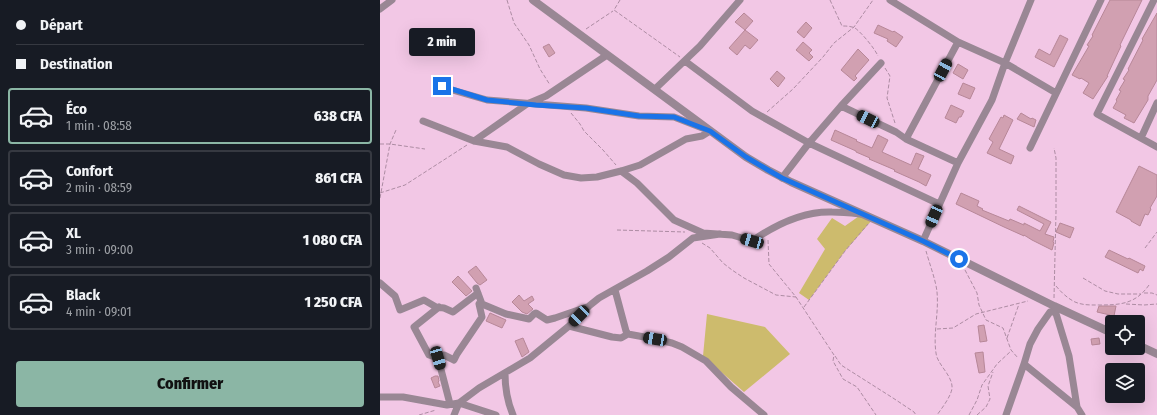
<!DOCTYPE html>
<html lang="fr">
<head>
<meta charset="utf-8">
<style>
	:root { --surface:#171b24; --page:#242831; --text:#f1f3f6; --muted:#9ea1a6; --line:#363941; --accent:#8bb6a5 }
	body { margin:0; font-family:"Fira Sans Condensed",sans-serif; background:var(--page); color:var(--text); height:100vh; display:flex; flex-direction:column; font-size:15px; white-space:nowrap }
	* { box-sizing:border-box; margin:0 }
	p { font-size:13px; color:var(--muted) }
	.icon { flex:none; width:22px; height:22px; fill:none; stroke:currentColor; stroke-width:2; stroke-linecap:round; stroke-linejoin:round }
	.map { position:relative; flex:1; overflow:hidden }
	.side { display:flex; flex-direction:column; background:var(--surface); width:380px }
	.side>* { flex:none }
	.guide { display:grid; align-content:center; height:88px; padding:0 16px; background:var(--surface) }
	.tools { position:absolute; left:725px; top:315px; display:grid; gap:8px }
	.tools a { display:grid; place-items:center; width:40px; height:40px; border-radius:4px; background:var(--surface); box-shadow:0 4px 16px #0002; font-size:20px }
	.end { position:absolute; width:18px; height:18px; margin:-9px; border:5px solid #1a73e8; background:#fff; box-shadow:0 0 0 2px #fff }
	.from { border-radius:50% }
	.bubble { position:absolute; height:28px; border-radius:4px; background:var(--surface); box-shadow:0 4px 16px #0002; font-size:13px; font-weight:800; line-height:28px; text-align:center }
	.car { position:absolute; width:12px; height:24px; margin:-12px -6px; border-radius:5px; box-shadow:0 0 3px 1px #0007; background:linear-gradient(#222 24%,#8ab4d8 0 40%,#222 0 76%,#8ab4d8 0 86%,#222 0) }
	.guide b { display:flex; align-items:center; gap:14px; height:38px; font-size:15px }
	.guide b+b { border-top:1px solid var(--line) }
	.guide i { width:10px; height:10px; background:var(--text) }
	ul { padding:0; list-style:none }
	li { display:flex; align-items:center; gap:12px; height:56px; margin:0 8px 6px; padding:0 8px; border:2px solid var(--line); border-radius:4px }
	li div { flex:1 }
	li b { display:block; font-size:15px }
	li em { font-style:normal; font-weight:800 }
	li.active { border-color:var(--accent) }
	li>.icon { width:36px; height:36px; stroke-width:1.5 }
	.button { display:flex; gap:8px; margin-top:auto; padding:8px 16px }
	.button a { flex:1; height:46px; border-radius:4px; background:var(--accent); color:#111; font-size:16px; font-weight:800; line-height:46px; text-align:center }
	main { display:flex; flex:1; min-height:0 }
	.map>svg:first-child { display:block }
</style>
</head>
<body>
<main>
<section class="side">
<div class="guide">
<b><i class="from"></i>Départ</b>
<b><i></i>Destination</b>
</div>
<ul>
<li class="active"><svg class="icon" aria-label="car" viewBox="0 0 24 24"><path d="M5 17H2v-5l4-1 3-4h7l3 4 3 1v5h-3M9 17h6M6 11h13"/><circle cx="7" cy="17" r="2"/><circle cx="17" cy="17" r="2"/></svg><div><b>Éco</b><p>1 min · 08:58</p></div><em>638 CFA</em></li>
<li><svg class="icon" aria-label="car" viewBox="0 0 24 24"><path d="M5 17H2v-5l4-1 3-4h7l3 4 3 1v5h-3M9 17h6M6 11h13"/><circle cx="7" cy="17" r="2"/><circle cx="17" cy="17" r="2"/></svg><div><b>Confort</b><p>2 min · 08:59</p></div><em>861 CFA</em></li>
<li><svg class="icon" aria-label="car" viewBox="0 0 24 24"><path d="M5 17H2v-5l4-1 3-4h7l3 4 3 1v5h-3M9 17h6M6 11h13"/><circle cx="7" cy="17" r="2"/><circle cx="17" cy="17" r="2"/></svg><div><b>XL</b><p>3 min · 09:00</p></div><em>1 080 CFA</em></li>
<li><svg class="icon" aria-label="car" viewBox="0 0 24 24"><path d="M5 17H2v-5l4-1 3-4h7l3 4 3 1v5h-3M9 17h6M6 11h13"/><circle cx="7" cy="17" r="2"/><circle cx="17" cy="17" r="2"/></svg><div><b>Black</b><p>4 min · 09:01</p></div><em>1 250 CFA</em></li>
</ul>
<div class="button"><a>Confirmer</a></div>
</section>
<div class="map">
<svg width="777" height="415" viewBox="0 0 777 415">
	<rect width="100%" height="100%" fill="#f2c7e5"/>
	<path fill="#cdbb6d" d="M482,214L493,219L465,251L429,300L419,293L445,249L437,239L452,218L465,226Z
		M327,314L385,327L410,354L364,392L323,356Z"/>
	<path fill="#d1a0b1" stroke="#b78798" d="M730,0H762L740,45L741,46L727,76H728L713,99L703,93L709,83L701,78L700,79L692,75L709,46L707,45L713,36L712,35Z
		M364,13L373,21L365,30L355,22Z
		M777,13V80L768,96V100L754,123L744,118L746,115L733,108L737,101L736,100L741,91L739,90L745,80L743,79L749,70L748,69L763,40L762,39Z
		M426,22L432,28L424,38L417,32Z
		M498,25L513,32L514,31L523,37L516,47L507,41L508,39L494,33Z
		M365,30L378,40L370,49L365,45L357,55L349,48Z
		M680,35L688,39L674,67L655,57L659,49L670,55Z
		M423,42L432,50L429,53L433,57L429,61L416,50Z
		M169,44L175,53L169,57L163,47Z
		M478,49L489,60L475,76L477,78L474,81L461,70Z
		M578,64L588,70L583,79L573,73Z
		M397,71L405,78L398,87L390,79Z
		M583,83L595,88L590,99L578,94Z
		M571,105L584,111L581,117H579L576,123L565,118Z
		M641,113L651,119L652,118L656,120L654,127L637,119Z
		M624,115L633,120L619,149L634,156L631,164L607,153L613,142L609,139L621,117L623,118Z
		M455,130L477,140L476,141L492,148L498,135L508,140L502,152L531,165L536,153L544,156L538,169L551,175L546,186L539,182L514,171L515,170L489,159L490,158L476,152V151L451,140Z
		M759,166L777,175V196L770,208L771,209L768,215L765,214L760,226L751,221V220L736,212Z
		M581,193L599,201L597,206L603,209L602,210L629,221L630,219L644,225V223L660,231L664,224L637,210L639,206L671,222L665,234L674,237L673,242L674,243L672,250L652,240L644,235V236L624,227L576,204Z
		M680,223L694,228L690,238L676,232Z
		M729,250L748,259L749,258L765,266L763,271L760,269L758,273L725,257Z
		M96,266L107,280L100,285L97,283L88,272Z
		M78,276L92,291L86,296L72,282Z
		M139,295L144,301L152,296L154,300L148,304L153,309L147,314L142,312L132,302Z
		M719,306H736L733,321L729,318L730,315L717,312Z
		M110,313L126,320L122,328L106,321Z
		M604,325L607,341L600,342L598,326Z
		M143,338L149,352L142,357L135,341Z
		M719,338L720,344L712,345L711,339Z
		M603,352L605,372L599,373L595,353Z
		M55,376H58L59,381L58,382L60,386L55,388L51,378Z"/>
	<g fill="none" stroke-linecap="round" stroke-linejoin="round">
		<path stroke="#ad8ca3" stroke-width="1" stroke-dasharray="4 2" stroke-linecap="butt" d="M127,0L134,23L149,45L160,69L170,85
			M240,0L234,10L300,57
			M450,0L462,26C465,26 471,26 475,28C482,33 495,49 498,56
			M206,29L233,11
			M505,68L510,76L507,98L515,123
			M387,112L413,89L443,57L454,43L474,27L493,0
			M191,113L200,124L204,131L223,150L236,165
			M0,144H10L45,149
			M0,193L25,185L87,145
			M0,198L10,144L16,130
			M237,230L305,232
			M388,240L389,264L416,297L454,355L453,361L463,379L477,387L496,415
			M322,243L330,248L343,263L352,270L364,278L396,295L416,297
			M765,248L777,232
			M546,251C549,262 556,281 557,292C559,313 553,333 556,353C557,364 571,374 572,386C573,394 562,408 557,415
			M585,270L597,293L599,305L606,320L623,328L631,350L638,358
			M703,278L725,291L738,294H761
			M676,286C681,292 687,298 695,302C702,305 709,305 716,305C739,305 755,305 769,285
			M764,293H772L777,295
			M674,298L676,212V158L674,148
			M746,304L764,305L777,304
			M424,307L465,251L488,224
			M557,329L573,328L596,314L648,301
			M627,338L639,304
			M455,356L461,365L513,398L534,412L536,415
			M39,415L56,410
			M589,415L597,400L602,385L617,364L631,351
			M597,415L606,407L610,399L608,386L613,372"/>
		<path stroke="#998794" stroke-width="7" d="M510,0L578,42L625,63L676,93
			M774,0L717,114L777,147
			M0,9L12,0
			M305,61L372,111L429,143L402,178
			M501,63L461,106L429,143L559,204
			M62,87L107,100L206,108L259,116L294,117L325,129
			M275,89L320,46L360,0
			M461,106L516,132L526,139L578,163
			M43,121L94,141L127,147L159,164L184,175L201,178L217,177L241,171L260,165L306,139L322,136L330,131
			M761,138L777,103
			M526,139L578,42
			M94,141L147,104L166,96L227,55
			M650,148L721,0
			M241,171L257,183L294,220L323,233L352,235L372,241C395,225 423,211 452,212C462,212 471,213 480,214
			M543,241L578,163L612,100L625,63L651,0
			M0,283L15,296L20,310L44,300L56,307L64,308L73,312L98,293
			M96,288L102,304L126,314L149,319L154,314L156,313L167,320L175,318L207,307
			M235,290L246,331L248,334L275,339L292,343L302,347L326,361L351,387L384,415
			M59,307L34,327L49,355L58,358L70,404
			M674,307L689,356L697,407L702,415
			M189,326L232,337L241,338L248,334
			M58,358L64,355L74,360L77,354L102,317L99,304
			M644,364L697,407
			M125,373C125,388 127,401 133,415
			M0,397H23L67,405L79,403L99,388L150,358L189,326L209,306L219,298L267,271L289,257L313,238L340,234
			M79,403L116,415
			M74,415L79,403
			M626,415L644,364L650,344L658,329L670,312L675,311"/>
		<path stroke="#998794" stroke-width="8" d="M153,0L366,157L388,170L411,182L543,241L674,306L732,333
			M758,345L777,354"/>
	</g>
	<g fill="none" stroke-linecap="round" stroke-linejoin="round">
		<path stroke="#1a73e8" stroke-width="5" d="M62,86L107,100L156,105L206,108L259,116L294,117L330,131L366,157L388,170L402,178L543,241L579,259"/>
	</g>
</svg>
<div class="tools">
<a><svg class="icon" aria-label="locate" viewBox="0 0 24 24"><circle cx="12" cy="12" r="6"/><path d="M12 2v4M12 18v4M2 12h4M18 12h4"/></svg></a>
<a><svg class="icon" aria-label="layers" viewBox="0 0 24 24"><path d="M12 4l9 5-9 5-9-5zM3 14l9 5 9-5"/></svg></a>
</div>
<i class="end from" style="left:579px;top:259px"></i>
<i class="end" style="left:62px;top:86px"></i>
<div class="bubble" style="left:29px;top:28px;width:66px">2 min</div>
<i class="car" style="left:563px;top:70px;rotate:28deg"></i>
<i class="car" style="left:488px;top:119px;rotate:296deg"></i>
<i class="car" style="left:554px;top:216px;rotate:204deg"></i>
<i class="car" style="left:372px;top:241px;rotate:286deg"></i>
<i class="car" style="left:199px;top:316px;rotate:225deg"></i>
<i class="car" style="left:275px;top:339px;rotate:280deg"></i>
<i class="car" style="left:58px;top:358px;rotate:164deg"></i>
</div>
</main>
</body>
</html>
